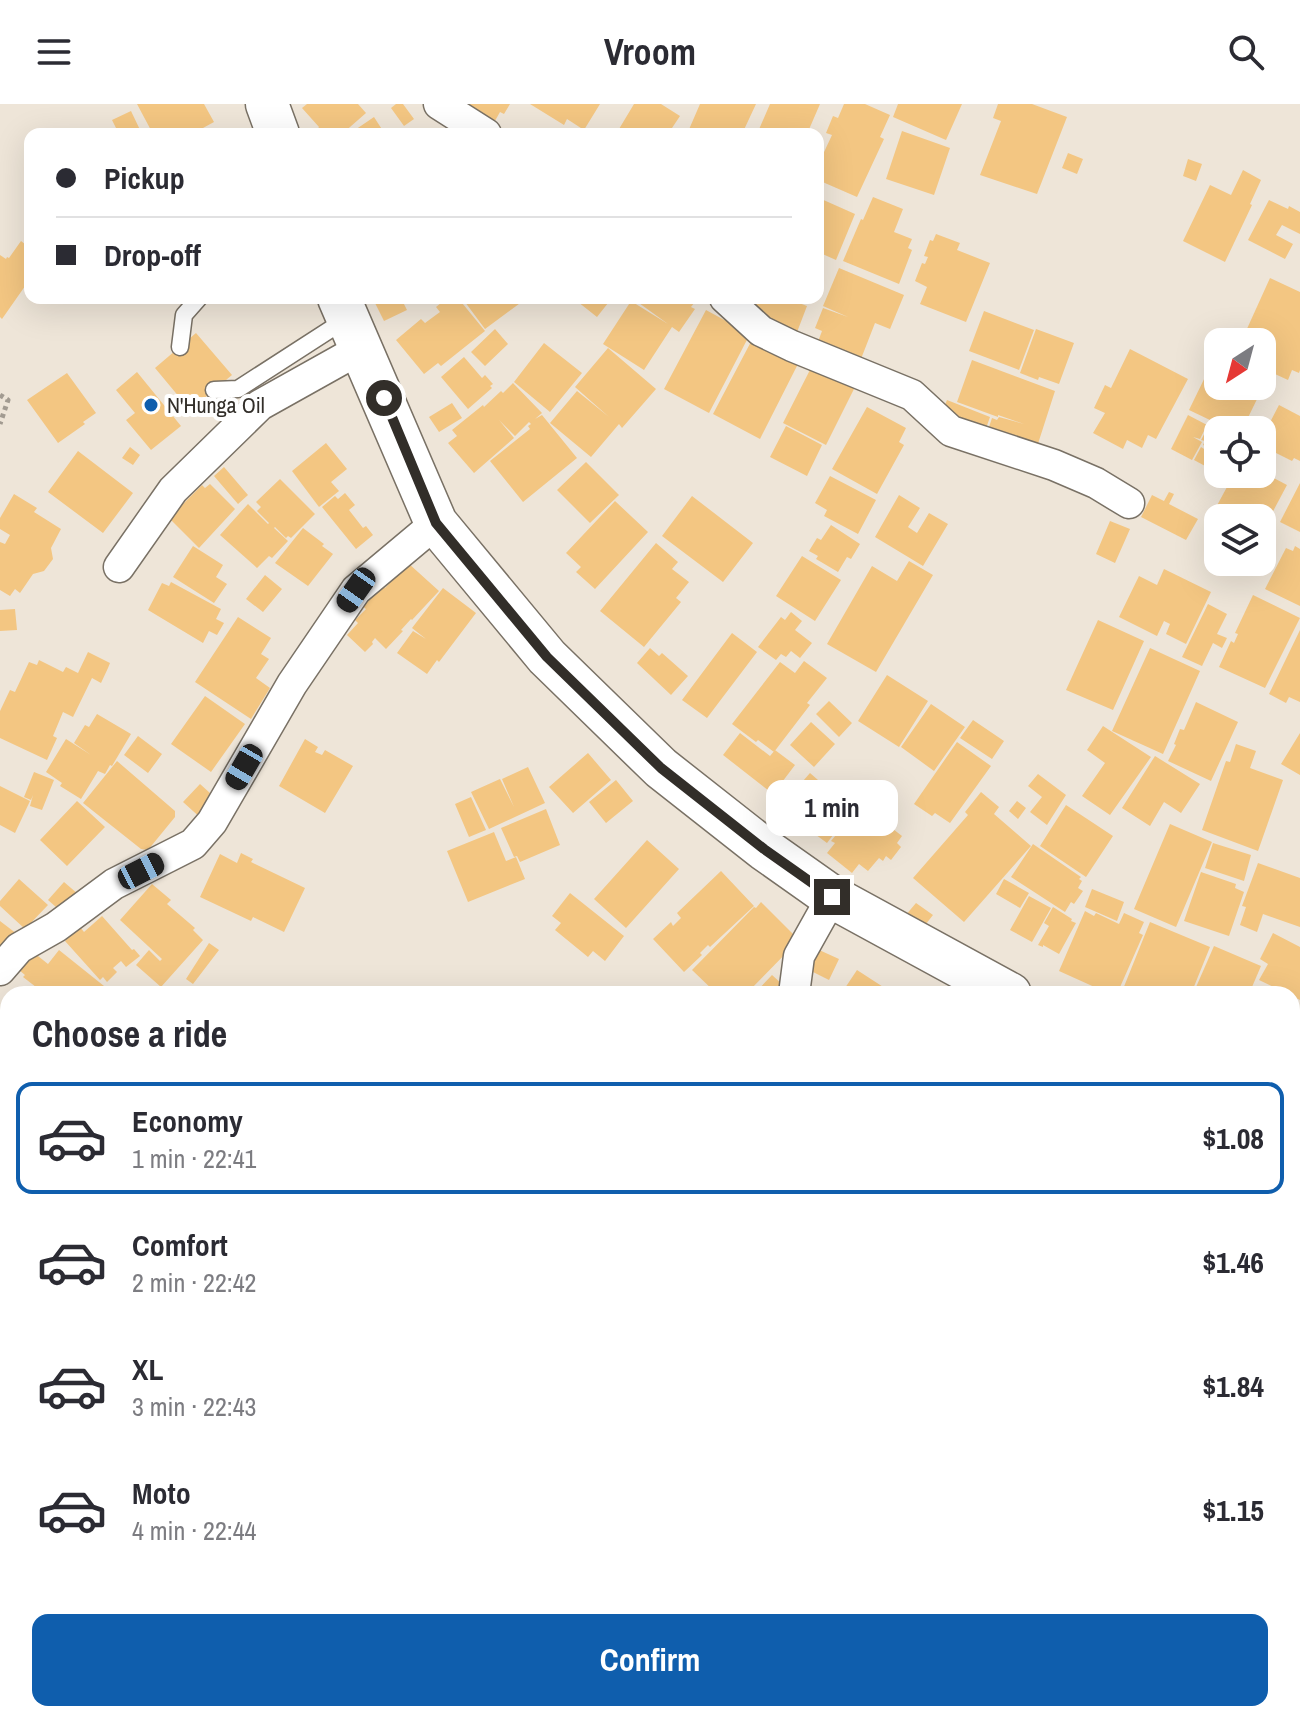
<!DOCTYPE html>
<html lang="en">
<head>
<meta charset="utf-8">
<style>
	:root { --surface:#fff; --page:#f2f2f3; --text:#2b2b33; --muted:#7c7c81; --line:#e1e1e2; --accent:#0f5ead }
	body { margin:0; font-family:"Archivo Narrow",sans-serif; background:var(--page); color:var(--text); height:100vh; display:flex; flex-direction:column; font-size:30px; white-space:nowrap }
	* { box-sizing:border-box; margin:0 }
	p { font-size:26px; color:var(--muted) }
	.icon { flex:none; width:44px; height:44px; fill:none; stroke:currentColor; stroke-width:2; stroke-linecap:round; stroke-linejoin:round }
	.map { position:relative; flex:1; overflow:hidden }
	.drawer { position:absolute; left:0px; top:882px; width:1300px; height:736px; display:flex; flex-direction:column; background:var(--surface); border-radius:24px 24px 0 0; box-shadow:0 8px 32px #0002 }
	.drawer>* { flex:none }
	.top-card { position:absolute; left:24px; top:24px; width:800px; height:176px; border-radius:16px; box-shadow:0 8px 32px #0002; display:grid; align-content:center; height:176px; padding:0 32px; background:var(--surface) }
	.needle { width:52px; rotate:216deg }
	.fabs { position:absolute; left:1204px; top:224px; display:grid; gap:16px }
	.fabs a { display:grid; place-items:center; width:72px; height:72px; border-radius:16px; background:var(--surface); box-shadow:0 8px 32px #0002; font-size:40px }
	.end { position:absolute; width:36px; height:36px; margin:-18px; border:10px solid #322e29; background:#fff; box-shadow:0 0 0 4px #fff }
	.from { border-radius:50% }
	.bubble { position:absolute; height:56px; border-radius:16px; background:var(--surface); box-shadow:0 8px 32px #0002; font-size:26px; font-weight:700; line-height:56px; text-align:center }
	.car { position:absolute; width:24px; height:48px; margin:-24px -12px; border-radius:10px; box-shadow:0 0 6px 2px #0007; background:linear-gradient(#222 24%,#8ab4d8 0 40%,#222 0 76%,#8ab4d8 0 86%,#222 0) }
	.top-card b { display:flex; align-items:center; gap:28px; height:76px; font-size:30px }
	.top-card b+b { border-top:2px solid var(--line) }
	.top-card i { width:20px; height:20px; background:var(--text) }
	ul { padding:0; list-style:none }
	li { display:flex; align-items:center; gap:24px; height:112px; margin:0 16px 12px; padding:0 16px; border:4px solid transparent; border-radius:16px }
	li div { flex:1 }
	li b { display:block; font-size:30px }
	li em { font-style:normal; font-weight:700 }
	li.current { border-color:var(--accent) }
	li>.icon { width:72px; height:72px; stroke-width:1.5 }
	h2 { padding:0 32px; font-size:36px; line-height:96px }
	.cta { display:flex; gap:16px; margin-top:auto; padding:16px 32px }
	.cta a { flex:1; height:92px; border-radius:16px; background:var(--accent); color:#fff; font-size:32px; font-weight:700; line-height:92px; text-align:center }
	header { display:flex; justify-content:space-between; align-items:center; height:104px; padding:0 32px; background:var(--surface); font-size:36px; font-weight:700 }
	.map>svg:first-child { display:block }
</style>
</head>
<body>
<header><svg class="icon" aria-label="menu" viewBox="0 0 24 24"><path d="M4 6h16M4 12h16M4 18h16"/></svg>Vroom<svg class="icon" aria-label="search" viewBox="0 0 24 24"><circle cx="10" cy="10" r="6"/><path d="M15 15l6 6"/></svg></header>
<div class="map">
<svg width="1300" height="1618" viewBox="0 0 1300 1618">
	<rect width="100%" height="100%" fill="#eee5d8"/>
	<path fill="#f3c682" d="M137,0H204L214,18L192,30H153Z
		M307,0H358L366,9L342,30H321L317,26L319,23L302,4Z
		M396,0H403L414,15L404,22L391,4Z
		M452,0H510L504,10L500,8L491,24Z
		M530,0H600L584,26L567,15L564,21Z
		M634,0H661L680,12L668,30H616Z
		M700,0H756L742,30H687Z
		M770,0H820L807,30H757Z
		M844,0H865L890,11L880,33L884,35L857,93L818,76V61L832,31L826,29L833,12L838,14Z
		M898,0H962L946,36L893,13Z
		M998,0H1032L1067,13L1037,90L980,71L1001,17L993,14Z
		M131,7L142,30H119L112,16Z
		M374,13L385,30H349Z
		M902,27L950,44L934,91L886,75Z
		M1068,49L1083,55L1077,70L1062,64Z
		M1188,55L1202,60L1196,77L1183,72Z
		M1243,66L1261,76L1250,100L1252,101L1225,158L1183,137L1210,81L1231,91Z
		M873,93L903,105L894,128L912,135L908,144L912,146L899,180L843,157L861,115L863,116Z
		M819,94L855,110L836,156L818,148Z
		M1269,96L1288,105L1289,102L1300,108V130L1282,121L1276,131L1293,140L1285,155L1248,136Z
		M936,130L960,139L957,146L990,159L966,218L920,200L927,183L915,177L922,159L925,160L928,153L924,152L930,136L933,137Z
		M21,137L30,144V175L2,215L0,213V151L6,155L7,153L9,154Z
		M839,164L904,191L890,225L875,219L859,260L816,243L822,227L815,224L823,204L848,213L823,202Z
		M1270,174L1300,188V266L1299,269L1292,266L1288,276L1262,264V238H1241Z
		M387,194H401L407,206L384,217L375,199Z
		M447,194H458L485,227L441,262L438,259L424,270L396,236L421,215L425,219L440,208L436,203Z
		M462,194H527L485,225Z
		M573,194H612L597,213Z
		M632,194H698L691,203L695,205L679,228L672,223L644,266L603,240L631,197L668,220Z
		M757,194H786L807,202L794,236L754,217L759,203L754,201Z
		M706,206L750,230L709,309L664,285Z
		M984,207L1034,226L1019,266L969,247Z
		M495,225L508,240L485,262L471,248Z
		M1036,225L1074,239L1059,280L1039,273L1038,276L1020,269Z
		M196,229L232,271L190,306L155,264Z
		M754,232L800,256L760,335L713,310Z
		M544,239L582,269L550,308L514,278Z
		M608,244L656,285L622,324L619,320L591,353L550,319L577,287L609,313L575,283Z
		M1130,245L1188,275L1156,335L1148,331L1142,344L1127,336L1123,345L1093,329L1105,309L1094,304L1105,281L1111,284Z
		M464,253L482,274L485,271L493,280L490,282L492,284L468,305L441,273Z
		M972,256L1055,287L1034,352L985,335L992,314L997,316L999,313L1024,320L998,311V313L957,298Z
		M813,260L856,281L826,341L783,319Z
		M1208,267L1218,271V282H1240L1259,291L1242,326H1227L1210,318L1212,315L1210,316L1189,306Z
		M137,268L181,322L151,346L126,316L135,309L116,286Z
		M67,269L96,309L83,318L85,320L58,339L27,296Z
		M513,279L542,309L535,315L542,311L577,354L523,398L490,357L530,325L528,322L531,320L529,318L515,332L499,316L514,334L474,369L448,339L457,332L452,326L483,301L484,303L501,287L503,289Z
		M947,296L990,313L983,333L941,311Z
		M452,299L462,314L439,328L429,313Z
		M1279,301L1300,312V357L1294,354L1292,357L1262,342V325L1264,321L1268,322Z
		M867,303L906,324L899,338L904,341L877,390L832,365Z
		M1188,311L1207,321L1200,335L1193,333L1202,338L1192,356L1171,345Z
		M1209,321L1218,325V347L1203,341L1205,337L1201,336Z
		M786,322L822,341L807,372L770,353Z
		M326,339L347,365L331,378L339,387L319,403L292,367Z
		M130,343L140,351L133,361L122,354Z
		M1201,343L1215,352L1212,356L1218,359V369L1194,356Z
		M78,347L133,389L103,429L48,388Z
		M586,358L619,391L590,419L557,386Z
		M224,363L248,391L238,400L214,372Z
		M1234,370H1248L1262,377L1266,370L1287,381L1262,428V414H1218V425L1207,420Z
		M830,372L876,396L858,430L824,412L827,406L815,399Z
		M280,375L315,410L291,434L288,432L286,434L275,423L274,424L288,437L272,454L269,452L257,464L220,431L248,400L268,420L269,419L257,407L261,403L256,398Z
		M1300,379V428L1280,418Z
		M210,380L235,405L199,444L169,414L202,381L205,384Z
		M1169,388L1174,390L1169,400L1198,415L1186,436L1141,413L1152,391L1164,397Z
		M345,389L355,401L349,406L363,424L366,422L373,431L356,445L322,403L335,392L338,395Z
		M14,390L37,404L34,408L61,425L51,444L53,455L44,467L33,470L20,489L15,485L10,492L0,486V438L5,440L10,431L0,425V414Z
		M899,391L920,404L908,423L917,429L929,409L948,420L923,462L875,433Z
		M692,392L753,439L723,478L662,432Z
		M615,397L648,428L595,485L576,468L581,463L566,449Z
		M1110,417L1130,425L1115,459L1096,450Z
		M831,421L860,440L851,455L847,453L838,468L816,455L818,452L809,447L817,434L821,436Z
		M303,424L324,440L322,442L333,450L308,482L275,459Z
		M656,439L678,458L672,465L689,478L676,494L681,498L644,543L600,507Z
		M193,442L223,461L216,473L227,480L214,499L173,473Z
		M1295,442L1300,445V502L1265,485L1286,444L1293,447Z
		M802,452L841,476L815,517L776,492Z
		M909,457L933,471L876,568L827,540L872,462L897,477Z
		M408,459L439,487L412,516L411,515L401,526L403,527L386,545L375,534L372,538L373,540L365,548L347,531L358,519L355,516L366,505L362,502L381,481L385,484Z
		M1164,465L1211,488L1186,540L1166,530L1170,520L1164,517L1157,532L1119,513L1139,472L1157,481Z
		M265,471L282,485L263,508L246,495Z
		M171,478L221,505L216,515L224,519L217,531L209,527L203,539L148,506L162,479L169,482Z
		M443,484L476,509L439,558L437,556L427,570L397,549L413,527L426,535L412,524Z
		M1253,491L1300,514L1265,584L1219,563L1231,537L1234,539L1238,530L1235,529Z
		M1208,500L1227,510L1217,530L1227,534L1222,544L1213,539L1202,562L1182,553Z
		M15,505L17,526L0,527V506Z
		M791,508L802,517L795,526L812,539L800,554L791,547L786,553L781,550L776,556L758,543L781,513L785,516Z
		M238,513L271,534L261,550L269,555L256,574L270,584L251,615L195,578Z
		M1098,516L1144,537L1113,606L1066,586Z
		M1300,526V598L1289,593L1286,599L1269,590Z
		M732,529L757,548L707,614L682,596Z
		M650,544L659,552L662,549L688,572L671,591L637,559Z
		M1150,544L1200,567L1163,650L1112,627Z
		M88,548L110,559L108,564L101,579L92,574L73,613L63,608L53,632L57,634L47,656L0,634V607L10,586L15,588L29,558L37,561L39,556L63,568L66,563L78,569Z
		M804,557L827,574L807,599L810,601L774,648L758,636L756,638L732,620L780,558L795,569Z
		M887,571L928,597L899,643L858,617Z
		M205,592L245,620L211,668L171,640Z
		M829,597L852,619L839,633L816,610Z
		M1196,598L1238,618L1211,677L1168,657L1176,641L1174,640L1180,625L1184,626Z
		M931,600L965,623L934,667L901,643Z
		M97,610L131,630L112,662L110,661L105,670L98,667L81,695L60,682L62,679L46,668L66,635L91,651L74,639L85,621L89,623Z
		M973,616L1004,637L992,655L960,634Z
		M811,618L835,640L814,663L790,641Z
		M1103,622L1151,653L1110,711L1082,692L1105,659L1087,646Z
		M740,629L770,652L775,646L795,661L773,690L723,651Z
		M1300,629V671L1281,660Z
		M138,632L162,650L148,669L124,651Z
		M305,635L318,643L315,648L322,651L325,646L353,662L325,709L279,682Z
		M957,638L991,662L950,719L935,709L932,712L914,700Z
		M1236,640L1256,647L1250,664L1283,676L1258,747L1202,726L1226,657L1230,658Z
		M588,649L611,676L573,709L549,683Z
		M1155,652L1200,680L1181,709L1164,698L1150,722L1122,704Z
		M117,657L175,707V713L148,746L141,745L83,699Z
		M528,663L545,699L489,725L471,688L500,675L514,703L502,675Z
		M34,668L54,676L42,706L30,702L33,691L31,696L24,693Z
		M810,669L834,690L832,692L852,706L827,739L808,725L829,696L806,722L782,701Z
		M1038,670L1066,691L1047,721L1030,708L1042,693L1028,682Z
		M616,676L633,697L606,719L589,698Z
		M200,680L220,698L203,716L183,698Z
		M0,682L30,697L15,729L0,721Z
		M981,688L999,703L994,710L1031,742L964,818L913,774L968,711L965,708Z
		M471,693L486,726L469,733L455,700Z
		M77,697L105,723L67,762L40,736Z
		M1017,697L1026,704L1018,715L1009,707Z
		M861,700L902,732L897,739L901,743L891,756L886,752L883,757L879,754L868,767L859,760L852,769L827,749L835,739L831,737Z
		M1066,701L1113,732L1086,773L1040,742Z
		M546,705L560,741L520,758L517,752L514,753L501,724Z
		M1170,720L1212,738L1176,823L1134,805Z
		M494,728L506,757L516,753L525,775L468,798L447,747Z
		M647,736L679,765L626,824L594,795Z
		M1213,739L1251,751L1244,777L1205,764Z
		M1033,740L1081,773L1079,775L1082,777L1078,784L1083,787L1074,800L1071,798L1065,808L1011,773Z
		M241,749L253,755L251,758L305,784L284,828L253,813L251,817L200,793L220,750L237,759Z
		M1258,759L1300,774V823L1263,810L1257,828L1240,821L1246,803L1242,802Z
		M721,767L754,802L710,843L708,841L700,849L702,851L684,868L653,835L671,818L673,822L681,814L677,809Z
		M1201,768L1236,780L1235,784L1244,788L1229,832L1184,817Z
		M19,775L48,801L25,825L0,802V797Z
		M1004,775L1029,789L1020,804L996,790Z
		M64,778L78,790L65,811L48,796Z
		M152,780L171,796L167,800L195,824L193,826L203,836L161,883L136,861L149,846L160,857L162,855L120,816Z
		M1092,785L1124,798L1117,817L1085,803Z
		M570,789L624,832L605,857L593,847L588,853L555,826L561,819L552,812Z
		M1029,792L1051,804L1032,838L1010,826Z
		M761,798L797,834L794,841L746,890H717L692,866L754,803L756,804Z
		M916,799L933,811L922,825L905,812Z
		M1053,803L1072,815L1071,817L1076,819L1059,850L1043,841V843L1038,841L1049,822L1044,819Z
		M1085,807L1094,812L1096,809L1119,820L1124,809L1144,818L1139,829L1143,831L1117,890H1110L1059,867Z
		M102,812L132,846L134,845L140,852L126,863L121,857L113,864L117,868L107,878L103,873L100,876L65,837L80,823L84,828Z
		M0,817L17,830L0,852Z
		M1150,818L1210,843L1191,890H1121Z
		M1273,829L1300,843V896L1292,892V890H1288L1259,876L1268,860L1260,855Z
		M209,839L219,846L193,880L186,875Z
		M1214,842L1261,862L1249,890H1193Z
		M817,845L839,855L829,876L807,865Z
		M59,846L114,890H45L23,873L25,871L19,866L33,848L48,860Z
		M857,866L894,890H841Z
		M772,871L793,890H754Z
		M0,937L8,942V1012L0,1006Z
		M0,1023L8,1027V1088L0,1083Z
		M1300,1145V1198L1292,1193V1158Z
		M0,1196L8,1203V1266L0,1260Z
		M1300,1387L1299,1420L1300,1446L1292,1441V1388L1297,1391Z
		M0,1400L8,1408V1435L0,1428Z
		M0,1438L8,1444V1459L0,1471Z
		M0,1514L8,1519V1567L0,1562Z
		M0,1583L8,1589L7,1614L0,1609Z
		M75,1610H105L113,1618H67Z
		M129,1610H163L153,1618H136Z
		M179,1610H207L220,1618H174Z
		M254,1610H292L302,1618H264Z
		M322,1610H397L392,1618H317Z
		M428,1610H459L451,1618H437Z
		M716,1610H737L747,1618H709Z
		M755,1610H821L816,1618H770Z
		M871,1610H958L953,1618H883Z
		M973,1610H1015L1011,1618H988Z"/>
	<g fill="none" stroke-linecap="round" stroke-linejoin="round">
		<g stroke="#797165" stroke-width="19">
			<path id="service" d="M180,243L184,211L199,194
				M214,286L238,285L348,214"/>
		</g>
		<g stroke="#797165" stroke-width="33">
			<path id="minor" d="M439,0L486,30
				M725,194L761,227L792,242L912,291L951,327L1054,361L1096,379L1129,399
				M119,463L173,386L260,301L362,244
				M0,866L19,844L56,823L114,780L193,740L212,718L292,580L356,486L436,419
				M794,890L799,852L832,793
				M1292,1550L1300,1539
				M407,1618L410,1610
				M1240,1618L1248,1610"/>
		</g>
		<g stroke="#797165" stroke-width="45">
			<path id="secondary" d="M267,0L278,30
				M339,194L436,419L547,553L661,664L764,745L832,793L1010,890
				M1292,1034L1300,1038"/>
		</g>
		<path stroke="#a29b91" stroke-width="5" stroke-dasharray="4 4" stroke-linecap="butt" d="M0,291L8,296L0,320
			M119,1610L124,1618"/>
		<use href="#service" stroke="#fff" stroke-width="16"/>
		<use href="#minor" stroke="#fff" stroke-width="30"/>
		<use href="#secondary" stroke="#fff" stroke-width="42"/>
	</g>
	<g fill="none" stroke-linecap="round" stroke-linejoin="round">
		<path stroke="#322e29" stroke-width="10" d="M384,294L436,419L547,553L661,664L764,745L832,793"/>
	</g>
	<circle fill="#0f5ead" stroke="#fff" stroke-width="3" cx="151" cy="301" r="8"/>
	<g text-anchor="middle" dominant-baseline="central" stroke-width="8" stroke-linejoin="round" paint-order="stroke">
		<g font-size="22" fill="#322e29" stroke="#fff" text-anchor="start">
			<text x="167" y="301">N'Hunga Oil</text>
		</g>
	</g>
</svg>
<div class="fabs">
<a><svg class="needle" viewBox="-14 -14 28 28"><path d="M0-13l5 13h-10z" fill="#e53935"/><path d="M0 13l5-13h-10z" fill="#7c7c81"/></svg></a>
<a><svg class="icon" aria-label="locate" viewBox="0 0 24 24"><circle cx="12" cy="12" r="6"/><path d="M12 2v4M12 18v4M2 12h4M18 12h4"/></svg></a>
<a><svg class="icon" aria-label="layers" viewBox="0 0 24 24"><path d="M12 4l9 5-9 5-9-5zM3 14l9 5 9-5"/></svg></a>
</div>
<i class="end from" style="left:384px;top:294px"></i>
<i class="end" style="left:832px;top:793px"></i>
<div class="bubble" style="left:766px;top:676px;width:132px">1 min</div>
<i class="car" style="left:356px;top:486px;rotate:215deg"></i>
<i class="car" style="left:244px;top:663px;rotate:210deg"></i>
<i class="car" style="left:141px;top:767px;rotate:63deg"></i>
<div class="top-card">
<b><i class="from"></i>Pickup</b>
<b><i></i>Drop-off</b>
</div>
<section class="drawer">
<h2>Choose a ride</h2>
<ul>
<li class="current"><svg class="icon" aria-label="car" viewBox="0 0 24 24"><path d="M5 17H2v-5l4-1 3-4h7l3 4 3 1v5h-3M9 17h6M6 11h13"/><circle cx="7" cy="17" r="2"/><circle cx="17" cy="17" r="2"/></svg><div><b>Economy</b><p>1 min · 22:41</p></div><em>$1.08</em></li>
<li><svg class="icon" aria-label="car" viewBox="0 0 24 24"><path d="M5 17H2v-5l4-1 3-4h7l3 4 3 1v5h-3M9 17h6M6 11h13"/><circle cx="7" cy="17" r="2"/><circle cx="17" cy="17" r="2"/></svg><div><b>Comfort</b><p>2 min · 22:42</p></div><em>$1.46</em></li>
<li><svg class="icon" aria-label="car" viewBox="0 0 24 24"><path d="M5 17H2v-5l4-1 3-4h7l3 4 3 1v5h-3M9 17h6M6 11h13"/><circle cx="7" cy="17" r="2"/><circle cx="17" cy="17" r="2"/></svg><div><b>XL</b><p>3 min · 22:43</p></div><em>$1.84</em></li>
<li><svg class="icon" aria-label="car" viewBox="0 0 24 24"><path d="M5 17H2v-5l4-1 3-4h7l3 4 3 1v5h-3M9 17h6M6 11h13"/><circle cx="7" cy="17" r="2"/><circle cx="17" cy="17" r="2"/></svg><div><b>Moto</b><p>4 min · 22:44</p></div><em>$1.15</em></li>
</ul>
<div class="cta"><a>Confirm</a></div>
</section>
</div>
</body>
</html>
